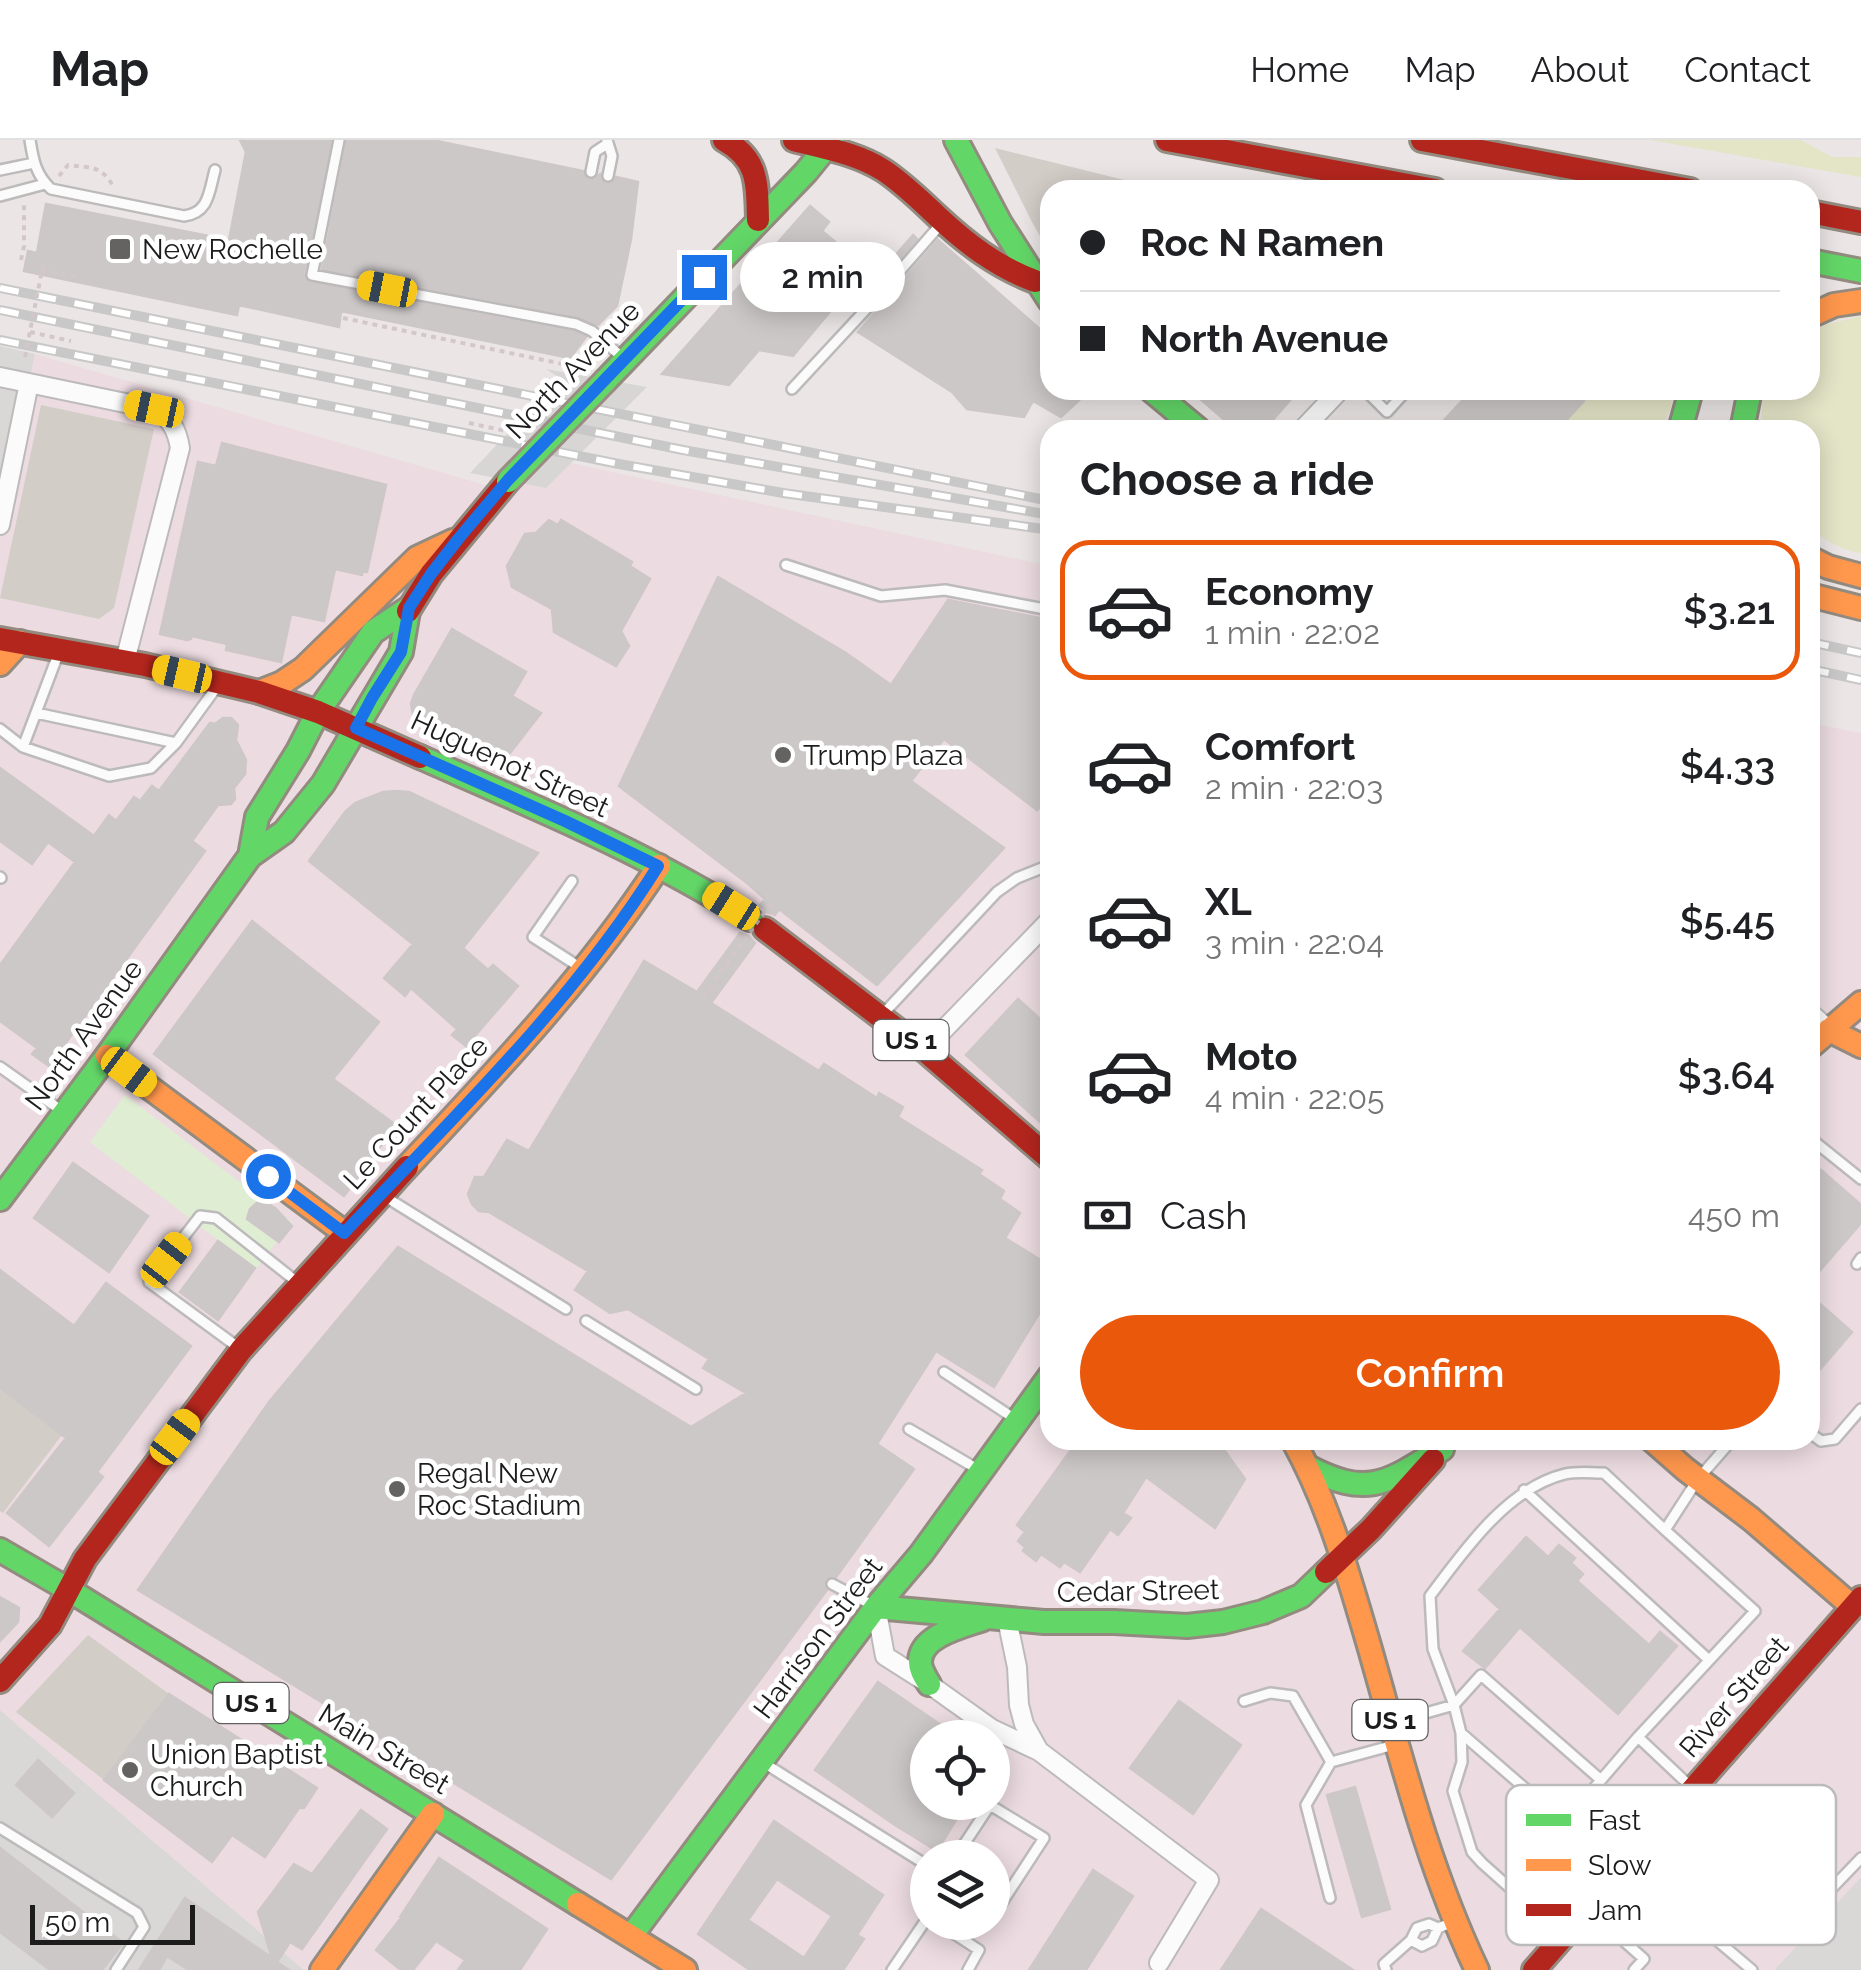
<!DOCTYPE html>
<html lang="en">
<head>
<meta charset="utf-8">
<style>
	:root { --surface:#fff; --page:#f6f6f6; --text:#202124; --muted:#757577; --line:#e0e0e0; --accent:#ea580c }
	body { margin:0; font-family:Raleway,sans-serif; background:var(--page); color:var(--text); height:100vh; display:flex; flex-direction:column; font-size:38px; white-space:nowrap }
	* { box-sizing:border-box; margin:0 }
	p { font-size:32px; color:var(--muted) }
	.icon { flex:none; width:55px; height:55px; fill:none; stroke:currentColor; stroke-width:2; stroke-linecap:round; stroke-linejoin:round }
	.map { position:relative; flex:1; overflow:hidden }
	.drawer { position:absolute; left:1040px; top:280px; width:780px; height:1030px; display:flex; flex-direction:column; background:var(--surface); border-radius:30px; box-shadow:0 5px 25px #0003 }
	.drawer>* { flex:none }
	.banner { position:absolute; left:1040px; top:40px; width:780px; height:220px; border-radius:30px; box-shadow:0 5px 25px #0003; display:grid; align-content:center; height:220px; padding:0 40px; background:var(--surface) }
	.controls { position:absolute; left:910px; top:1580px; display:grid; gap:20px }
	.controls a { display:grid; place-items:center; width:100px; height:100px; border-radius:50%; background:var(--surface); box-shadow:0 5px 25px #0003; font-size:50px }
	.scale { position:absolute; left:30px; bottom:25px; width:165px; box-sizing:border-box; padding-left:10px; border:5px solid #1c1c1c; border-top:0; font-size:28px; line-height:35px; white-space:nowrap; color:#1c1c1c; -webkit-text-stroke:8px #fff; paint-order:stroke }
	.end { position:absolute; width:45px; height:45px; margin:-22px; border:12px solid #1a73e8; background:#fff; box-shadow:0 0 0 5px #fff }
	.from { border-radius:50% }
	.bubble { position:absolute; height:70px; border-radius:35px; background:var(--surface); box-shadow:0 5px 25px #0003; font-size:32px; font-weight:600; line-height:70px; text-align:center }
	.car { position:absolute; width:30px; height:60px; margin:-30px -15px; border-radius:12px; box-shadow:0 0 8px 2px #0007; background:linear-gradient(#f5c518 24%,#345 0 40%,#f5c518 0 76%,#345 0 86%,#f5c518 0) }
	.banner b { display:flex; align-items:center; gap:35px; height:95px; font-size:38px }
	.banner b+b { border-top:2px solid var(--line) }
	.banner i { width:25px; height:25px; background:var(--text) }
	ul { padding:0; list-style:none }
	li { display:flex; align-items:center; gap:30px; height:140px; margin:0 20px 15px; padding:0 20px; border:5px solid transparent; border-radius:30px }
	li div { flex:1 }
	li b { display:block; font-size:38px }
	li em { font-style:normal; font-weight:600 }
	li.selected { border-color:var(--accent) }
	li>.icon { width:90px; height:90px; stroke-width:1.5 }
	h2 { padding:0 40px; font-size:45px; line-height:120px }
	.pay { display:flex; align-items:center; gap:25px; height:110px; padding:0 40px; font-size:38px }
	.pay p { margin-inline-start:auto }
	.button { display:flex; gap:20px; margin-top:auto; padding:20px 40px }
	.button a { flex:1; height:115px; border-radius:60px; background:var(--accent); color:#fff; font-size:40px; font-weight:600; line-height:115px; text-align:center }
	header { display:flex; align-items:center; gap:60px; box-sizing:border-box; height:140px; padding:0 50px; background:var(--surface); border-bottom:2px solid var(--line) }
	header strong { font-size:48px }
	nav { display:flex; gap:55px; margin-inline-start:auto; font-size:35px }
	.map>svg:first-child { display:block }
</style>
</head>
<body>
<header>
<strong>Map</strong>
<nav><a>Home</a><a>Map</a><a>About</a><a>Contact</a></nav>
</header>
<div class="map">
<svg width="1861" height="1830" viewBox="0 0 1861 1830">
	<rect width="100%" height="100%" fill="#ebe6e5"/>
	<path fill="#dad7d7" d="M0,206L35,214L0,393Z
		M0,1570L304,1830H0Z
		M1861,1737V1830H1774Z"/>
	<path fill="#ecdce1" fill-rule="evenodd" d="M35,214L506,351L543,317L1050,426V1300H1810V583L1861,593V1737L1774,1830H304L0,1570V393ZM928,1598H992V1662H928ZM928,1718H992V1782H928Z"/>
	<path fill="#d3cdc8" d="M995,8L1165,50H1050V114L1032,82Z
		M41,265L154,289L114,468L99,479L0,458Z
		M0,1248L62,1295L3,1373L0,1371Z
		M88,1495L169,1554L104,1640L16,1572Z"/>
	<path fill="#e4e4c7" d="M1650,0H1801L1832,17H1861V37Z
		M1861,176V413C1843,411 1823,400 1810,387V290H1761L1763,250H1810V196L1824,185Z
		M1587,250H1672L1671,268L1660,290H1549Z"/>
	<path fill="#dfedd3" d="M125,955L292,1082L256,1129L90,1002Z"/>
	<path fill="#d7d6d5" d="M546,229L647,247L546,348L470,333L560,238Z"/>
	<path fill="#cdc8c8" stroke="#cec7c7" stroke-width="2.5" fill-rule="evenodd" d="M240,0H331L304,133L308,142L574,192L586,197L570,218L341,171L339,187L239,165L237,175L24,131L28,111L37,113L46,64L229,100L246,12Z
		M347,0H432L583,31L584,35L588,40L594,39L600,34L601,39L605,44L611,43L616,37L638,42L631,99L617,166L598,185L577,176L322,129Z
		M810,66L829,82L822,91L850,114L857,107L873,120L793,216L759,210L729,245L662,234Z
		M913,95L917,99L877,145L873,141Z
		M938,100L1050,198V250H1090L1061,277L1033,261L1024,277L967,269L952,252L858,192Z
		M1190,250H1299L1264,290H1236Z
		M1472,250H1573L1584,261L1557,290H1435Z
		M222,303L386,345L367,432L363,431L362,435L335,429L324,481L291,474L281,522L226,510L227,504L192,496L191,499L187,500L160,494L198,322L216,326Z
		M549,380L558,385L561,380L632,422L630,426L650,439L621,491L629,506L616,526L554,492L552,469L512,447L507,426L525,394L536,393Z
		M718,437L846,513L891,545L948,460L1050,480V656L1037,670L944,599L911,641L1004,708L877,845L779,769L775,775L766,772L760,765L765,759L747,743L619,646Z
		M452,489L526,532L512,556L541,573L503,622L418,582L414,578L411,564L414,555Z
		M223,578H231L238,585L236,600L246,620L245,634L234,648L235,659L231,664L218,665L192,701L205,711L49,926L32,914L37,908L0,881V825L75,722L48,702L32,724L0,701V628L94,696L109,675L116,681L134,657L140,661L152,646L159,651L210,583L215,584Z
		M397,651L409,652L538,713L463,808L488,830L493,825L518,846L466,906L452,895L457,889L411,848L405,856L384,838L413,804L309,721L345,672L355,663L383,652Z
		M252,781L379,882L333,939L396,985L344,1056L154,914Z
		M740,793L749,796L755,803L711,863L819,931L824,924L877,958L879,953L903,967L898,977L982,1030L979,1034L1004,1051L1000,1059L1020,1073L1005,1098L1050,1126V1156L994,1247L936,1211L877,1304L914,1329L836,1437L831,1436L825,1439L824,1445L827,1450L611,1739L138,1450L269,1262L398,1107L691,1287L746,1253L703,1228L709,1219L628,1169L610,1173L575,1150L588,1131L489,1072L479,1071L472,1064L468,1054L475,1037H484L507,1000L529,1011L644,821L697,852Z
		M1018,859L1050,888V991L966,915Z
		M73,1023L148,1076L109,1132L34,1078Z
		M1821,1030L1861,1065V1083L1810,1142V1043Z
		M258,1062L267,1063L275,1068L292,1086L279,1102L247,1079L250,1069Z
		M218,1101L255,1128L218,1180L180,1152Z
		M0,1130L74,1186L106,1143L191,1206L97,1332L103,1337L49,1406L7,1373L66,1298L0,1248Z
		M1810,1155L1852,1192L1810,1241Z
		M1078,1300H1217L1245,1339L1215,1388L1146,1337L1123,1373L1131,1378L1118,1395L1110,1389L1080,1432L1064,1422L1060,1427L1041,1414L1036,1421L1023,1411L1025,1407L1018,1401L1025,1392L1017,1385Z
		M1526,1397L1548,1417L1559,1405L1575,1418L1571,1423L1583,1434L1577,1441L1649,1505L1660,1492L1677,1506L1618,1574L1520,1487L1485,1528L1463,1511L1500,1469L1479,1450Z
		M0,1457L19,1468L18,1482L0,1501Z
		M878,1542L944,1587L937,1598H928V1662H967L937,1711L895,1685L815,1630Z
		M169,1554L317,1648L304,1668H299L265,1717L232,1695L212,1722L104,1640Z
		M1179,1561L1241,1605L1193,1674L1130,1628Z
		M38,1620L74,1653L52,1677L16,1645Z
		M1355,1647L1390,1769L1362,1777L1327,1655Z
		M361,1670L387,1689L302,1809L290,1802L277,1822L289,1830H189L167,1816L159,1830H139L185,1758L272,1818L258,1772L294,1724L312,1734Z
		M774,1681L883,1755L857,1795L864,1799L843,1830H750L698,1794ZM777,1739L832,1776L804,1818L748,1780Z
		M0,1708L123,1803L102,1830H50L0,1792Z
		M439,1718L547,1789L520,1830H458L465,1820L436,1801L413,1830H401L376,1810L401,1778L400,1777Z
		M1093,1730L1133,1756L1086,1830H1029Z
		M1261,1769L1353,1830H1221Z"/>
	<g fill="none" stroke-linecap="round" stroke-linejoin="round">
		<g stroke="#bcbaba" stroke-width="14">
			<path id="lane" d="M30,0C33,20 36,35 51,49L184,76C209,73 209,52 215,30
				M339,0L312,135L576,184L592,191L623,218
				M607,0L612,16L608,36
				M0,30L34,23
				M591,32L595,12L607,4
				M0,56L45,44
				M792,249L870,165L940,85
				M1365,250L1387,272L1407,250
				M786,425L881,456L945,450L1050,470
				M36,573L176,603
				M0,589L23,607L59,512
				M23,607L109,636L151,628L176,603L216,548
				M0,737L1,738
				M572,741L533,797L581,828
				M883,874L997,752L1017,738L1047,726L1050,727
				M0,927L62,971
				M1810,998L1861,1039
				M384,1056L566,1169
				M1857,1124L1861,1118
				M586,1181L696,1249
				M239,1208L149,1142L200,1076L216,1078L297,1142
				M944,1232L1015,1279
				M909,1289L979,1330
				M1810,1293L1821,1301L1835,1299L1861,1269
				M1524,1350L1709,1520
				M832,1444L874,1466
				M1244,1561L1270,1553L1293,1556L1331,1622L1394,1605
				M1394,1582L1454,1565L1481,1535L1601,1640L1638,1597L1690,1646
				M1461,1593L1565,1683
				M1638,1597L1755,1471L1665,1390L1698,1339L1732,1300
				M764,1623L928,1726
				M1601,1640L1510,1748L1482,1723L1472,1712L1453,1651L1462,1622L1461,1593L1454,1565L1433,1509L1430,1456C1464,1411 1507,1348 1565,1334C1577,1331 1592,1333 1604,1333L1665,1390
				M0,1688L137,1773L144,1787L116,1830
				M955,1718L990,1665L1044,1698L997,1770L992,1767
				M1629,1726L1752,1830
				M1330,1758L1306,1665L1331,1622
				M1813,1768L1861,1718
				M1590,1771L1644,1819L1634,1830
				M936,1782L979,1810L968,1830
				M1411,1800L1422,1806L1432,1801L1438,1788
				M892,1830L928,1777
				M1386,1830L1384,1824L1411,1800L1417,1788L1429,1784L1438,1788L1451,1783"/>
		</g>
		<g stroke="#bcbaba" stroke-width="22">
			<path id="street" d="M0,237L154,269C171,278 177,290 180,308L125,521
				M1302,290L1340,250
				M0,385L29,243
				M1810,873L1829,890
				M924,910L1050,780
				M876,1467L885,1516L929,1544L992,1589L1039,1611L1209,1740L1159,1823
				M1007,1479L1017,1527L1019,1565L1024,1584L1039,1611"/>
		</g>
		<g stroke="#938b7f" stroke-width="28">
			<path id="fast" d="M956,0L1000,83L1050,161
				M1810,121L1861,131
				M606,240L806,32L832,0
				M1151,250L1199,290
				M1680,290L1691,250
				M1742,290L1750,250
				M420,617C532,666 647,713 750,779
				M250,716L257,677L298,611L318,572L373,492L409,468
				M0,1059L107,916L250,716L284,692L323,644L401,512L408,471
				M1308,1327C1369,1359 1388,1342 1442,1309
				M0,1410L69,1450L578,1764
				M876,1467L1044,1482H1114L1187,1486L1223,1482L1263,1472L1301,1456L1326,1432
				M929,1544C925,1537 920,1530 920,1522C920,1495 964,1486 983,1479
				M631,1796L876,1467L921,1414L1050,1236"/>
		</g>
		<g stroke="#938b7f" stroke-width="28">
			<path id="slow" d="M1810,176L1834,165L1861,161
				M1810,418L1828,427L1861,436
				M1810,455L1861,468
				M0,524L20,502
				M259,552L282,543L303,529L417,418L453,401
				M1829,890L1861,906
				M1810,907L1861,863
				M107,916L345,1093
				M407,1027C497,931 587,836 659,726
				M1293,1300C1328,1363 1348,1433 1368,1502C1400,1613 1427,1725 1477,1830
				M1652,1300L1685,1329L1751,1379L1853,1467
				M578,1764L685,1830
				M322,1830L433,1674"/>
		</g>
		<g stroke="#938b7f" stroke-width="28">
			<path id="jam" d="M724,0C759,19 757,44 758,80
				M794,0C824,8 856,13 883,30C903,43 920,60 937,76C967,104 997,127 1035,141
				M1167,0L1435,50
				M1422,0L1690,50
				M1810,72L1861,82
				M408,471L431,434L508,341
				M0,499L145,525L259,552L318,572L420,617
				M765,789L924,910L1050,1019
				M1326,1432L1371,1389L1433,1320
				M0,1541L50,1485L85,1419L241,1210L407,1027
				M1534,1830L1861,1458"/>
		</g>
		<path stroke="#d4c7cc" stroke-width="4" stroke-dasharray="5 5" stroke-linecap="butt" d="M59,36L68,25C91,28 102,25 114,48
			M21,120L24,106V65
			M42,130L79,138
			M343,178L577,227
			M30,192L71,201
			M469,283L515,293"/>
		<use href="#lane" stroke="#fcfbfb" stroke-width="9"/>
		<use href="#street" stroke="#fcfbfb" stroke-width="18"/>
		<use href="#fast" stroke="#63d668" stroke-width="22"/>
		<use href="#slow" stroke="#ff974d" stroke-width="22"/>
		<use href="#jam" stroke="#b3261e" stroke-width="22"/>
		<g stroke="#c9c8c8" stroke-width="10">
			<path id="rail" d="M0,148L1050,361
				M0,170L683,310L1050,375
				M0,200L619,324L783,353L1050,390
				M1810,502L1861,513
				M1810,529L1861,540"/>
		</g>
		<use href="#rail" stroke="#fff" stroke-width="6" stroke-dasharray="19" stroke-linecap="butt"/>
		<g stroke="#9e8a85" stroke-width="28" stroke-linecap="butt">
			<path id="fast-bridge" d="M508,341L606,240"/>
		</g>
		<path stroke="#d4c7cc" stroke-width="4" stroke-dasharray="5 5" stroke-linecap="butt" d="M25,217L43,125
			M703,857L771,763"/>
		<use href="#fast-bridge" stroke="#63d668" stroke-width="22"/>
	</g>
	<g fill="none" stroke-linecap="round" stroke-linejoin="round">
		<path stroke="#1a73e8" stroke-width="12" d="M268,1036L344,1093C455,976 573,862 658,726L565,681L356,588L372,558L401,512L409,468L431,434L459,398L508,340L704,137"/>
	</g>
	<g fill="#646362" stroke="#fff" stroke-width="4">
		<rect x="108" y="97" width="24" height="24" rx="5"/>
		<circle cx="783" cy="615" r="10"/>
		<circle cx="397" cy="1349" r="10"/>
		<circle cx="130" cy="1630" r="10"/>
	</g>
	<g text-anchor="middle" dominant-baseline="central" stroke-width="9" stroke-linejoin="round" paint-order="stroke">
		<g fill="#fff" stroke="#606060" stroke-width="2.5">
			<rect x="873.5" y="880" width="75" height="40" rx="8"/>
			<rect x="213.5" y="1543" width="75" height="40" rx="8"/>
			<rect x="1352.5" y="1560" width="75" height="40" rx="8"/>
		</g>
		<g font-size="25" font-weight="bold" fill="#1c1c1c">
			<text x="911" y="900">US 1</text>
			<text x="251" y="1563">US 1</text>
			<text x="1390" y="1580">US 1</text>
		</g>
		<g font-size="28" fill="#1c1c1c" stroke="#fff" text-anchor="start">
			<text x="142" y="109">New Rochelle</text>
			<text x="803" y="615">Trump Plaza</text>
			<text x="417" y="1333">Regal New<tspan x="417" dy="32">Roc Stadium</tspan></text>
			<text x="150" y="1614">Union Baptist<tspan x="150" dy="32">Church</tspan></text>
		</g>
		<g font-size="28" fill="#1c1c1c" stroke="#fff">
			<text transform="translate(573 230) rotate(-46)">North Avenue</text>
			<text transform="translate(510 624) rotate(25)">Huguenot Street</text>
			<text transform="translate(84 895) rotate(-54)">North Avenue</text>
			<text transform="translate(416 973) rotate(-47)">Le Count Place</text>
			<text transform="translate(1138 1451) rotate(-1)">Cedar Street</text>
			<text transform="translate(818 1498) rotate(-53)">Harrison Street</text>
			<text transform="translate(1734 1557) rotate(-49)">River Street</text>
			<text transform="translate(384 1609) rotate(31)">Main Street</text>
		</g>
	</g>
	<rect x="1506" y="1645" width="330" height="160" rx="15" fill="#fff" stroke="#bbb" stroke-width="2.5"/>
	<rect x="1526" y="1674" width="45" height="12" fill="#63d668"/>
	<rect x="1526" y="1719" width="45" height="12" fill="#ff974d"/>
	<rect x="1526" y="1764" width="45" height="12" fill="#b3261e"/>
	<g font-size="28" fill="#1c1c1c">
		<text x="1588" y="1690">Fast</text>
		<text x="1588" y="1735">Slow</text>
		<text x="1588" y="1780">Jam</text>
	</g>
</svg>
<div class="controls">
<a><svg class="icon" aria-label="locate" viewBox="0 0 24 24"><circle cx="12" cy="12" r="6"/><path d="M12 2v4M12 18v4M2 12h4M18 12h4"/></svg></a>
<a><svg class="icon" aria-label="layers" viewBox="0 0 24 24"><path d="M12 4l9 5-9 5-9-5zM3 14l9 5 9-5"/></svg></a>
</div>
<div class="scale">50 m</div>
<i class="end from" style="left:268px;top:1036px"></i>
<i class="end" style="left:704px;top:137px"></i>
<div class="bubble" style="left:740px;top:102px;width:165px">2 min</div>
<i class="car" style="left:387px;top:149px;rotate:281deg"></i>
<i class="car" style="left:154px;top:269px;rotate:282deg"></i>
<i class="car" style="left:182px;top:534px;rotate:283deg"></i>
<i class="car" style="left:731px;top:766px;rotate:302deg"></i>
<i class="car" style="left:129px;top:932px;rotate:127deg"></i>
<i class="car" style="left:166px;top:1120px;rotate:38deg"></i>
<i class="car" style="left:175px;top:1297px;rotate:37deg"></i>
<div class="banner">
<b><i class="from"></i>Roc N Ramen</b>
<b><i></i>North Avenue</b>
</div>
<section class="drawer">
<h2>Choose a ride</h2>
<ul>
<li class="selected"><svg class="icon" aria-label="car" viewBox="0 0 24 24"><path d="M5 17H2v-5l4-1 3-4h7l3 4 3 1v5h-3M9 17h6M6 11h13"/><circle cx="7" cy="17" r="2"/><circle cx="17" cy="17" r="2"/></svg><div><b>Economy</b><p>1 min · 22:02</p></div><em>$3.21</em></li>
<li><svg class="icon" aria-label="car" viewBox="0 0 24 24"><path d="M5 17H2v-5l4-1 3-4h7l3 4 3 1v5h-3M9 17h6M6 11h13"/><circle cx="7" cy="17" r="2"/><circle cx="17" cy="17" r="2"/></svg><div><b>Comfort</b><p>2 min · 22:03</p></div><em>$4.33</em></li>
<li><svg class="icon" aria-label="car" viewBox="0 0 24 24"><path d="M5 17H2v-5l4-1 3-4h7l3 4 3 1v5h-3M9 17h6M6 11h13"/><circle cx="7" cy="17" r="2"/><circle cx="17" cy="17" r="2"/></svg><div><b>XL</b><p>3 min · 22:04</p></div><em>$5.45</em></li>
<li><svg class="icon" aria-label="car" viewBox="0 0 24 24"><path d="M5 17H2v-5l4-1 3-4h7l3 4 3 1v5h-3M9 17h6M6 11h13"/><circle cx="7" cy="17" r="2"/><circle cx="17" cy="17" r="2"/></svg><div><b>Moto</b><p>4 min · 22:05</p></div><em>$3.64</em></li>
</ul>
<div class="pay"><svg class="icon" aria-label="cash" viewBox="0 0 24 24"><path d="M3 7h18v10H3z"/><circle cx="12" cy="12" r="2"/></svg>Cash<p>450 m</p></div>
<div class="button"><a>Confirm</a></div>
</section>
</div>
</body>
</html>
